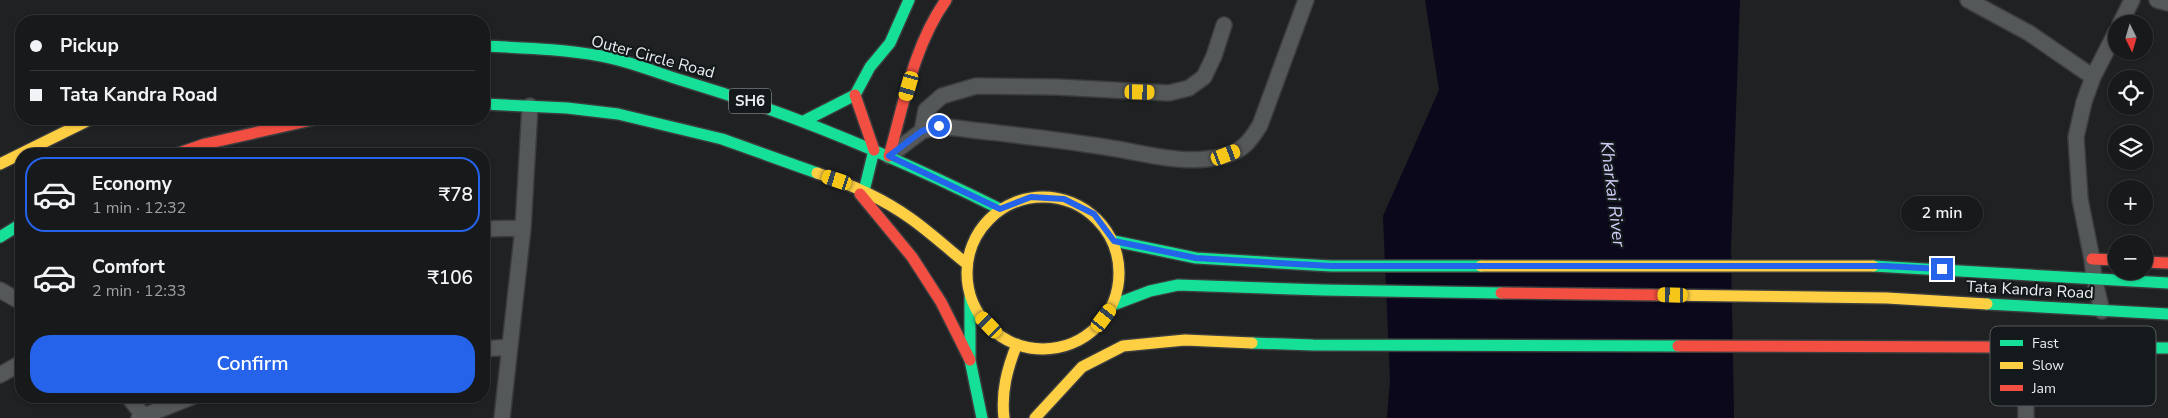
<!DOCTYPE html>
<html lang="en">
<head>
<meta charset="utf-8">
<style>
	:root { --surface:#17191a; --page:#202223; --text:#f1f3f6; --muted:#9ea0a2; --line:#363839; --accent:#2563eb }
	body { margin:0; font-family:"Nunito Sans",sans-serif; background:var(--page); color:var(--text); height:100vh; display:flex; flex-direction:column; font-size:19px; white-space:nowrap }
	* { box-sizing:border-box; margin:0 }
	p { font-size:16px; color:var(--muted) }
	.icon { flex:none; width:28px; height:28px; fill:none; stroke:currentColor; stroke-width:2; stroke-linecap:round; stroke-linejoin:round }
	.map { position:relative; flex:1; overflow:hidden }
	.drawer { position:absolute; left:15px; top:148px; width:475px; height:255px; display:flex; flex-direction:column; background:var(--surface); border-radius:20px; box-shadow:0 1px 4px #0004,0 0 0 1px var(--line) }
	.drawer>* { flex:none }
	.hud { position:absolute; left:15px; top:15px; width:475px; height:110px; border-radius:20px; box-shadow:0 1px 4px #0004,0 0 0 1px var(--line); display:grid; align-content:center; height:110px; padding:0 15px; background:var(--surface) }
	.needle { width:32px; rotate:175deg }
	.controls { position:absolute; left:2108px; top:15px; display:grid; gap:10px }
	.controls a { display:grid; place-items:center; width:45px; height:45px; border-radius:50%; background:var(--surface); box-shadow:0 1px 4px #0004,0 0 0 1px var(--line); font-size:25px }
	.end { position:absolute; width:22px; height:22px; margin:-11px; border:6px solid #2563eb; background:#fff; box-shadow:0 0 0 2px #fff }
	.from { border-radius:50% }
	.bubble { position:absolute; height:35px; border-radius:18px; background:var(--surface); box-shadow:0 1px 4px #0004,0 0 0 1px var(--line); font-size:16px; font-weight:600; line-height:35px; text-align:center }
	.car { position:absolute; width:15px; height:30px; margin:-15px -8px; border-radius:6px; box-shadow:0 0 4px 1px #0007; background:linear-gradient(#f5c518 24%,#345 0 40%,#f5c518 0 76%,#345 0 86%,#f5c518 0) }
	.hud b { display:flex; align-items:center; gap:18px; height:48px; font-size:19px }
	.hud b+b { border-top:1px solid var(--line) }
	.hud i { width:12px; height:12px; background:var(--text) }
	ul { padding:9px 0 0; list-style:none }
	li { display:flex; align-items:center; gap:15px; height:75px; margin:0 10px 8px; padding:0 5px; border:2px solid transparent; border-radius:20px }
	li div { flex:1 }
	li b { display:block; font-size:19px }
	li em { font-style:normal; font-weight:600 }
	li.on { border-color:var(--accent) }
	li>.icon { width:45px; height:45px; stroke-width:1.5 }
	.button { display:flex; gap:10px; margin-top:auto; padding:10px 15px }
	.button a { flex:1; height:58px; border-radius:20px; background:var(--accent); color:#fff; font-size:20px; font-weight:600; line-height:58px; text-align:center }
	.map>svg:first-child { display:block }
</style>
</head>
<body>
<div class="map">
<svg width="2168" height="418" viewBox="0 0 2168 418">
	<rect width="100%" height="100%" fill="#1f2123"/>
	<path fill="#0a081a" d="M1425,0H1740L1731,249L1734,418H1387L1390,380L1383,216L1439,90Z"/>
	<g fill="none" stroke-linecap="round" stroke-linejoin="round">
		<g stroke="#3a3c3d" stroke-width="18">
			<path id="street" d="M1968,0L2029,33L2093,77
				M2157,0L2168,3
				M2120,24L2132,0
				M922,131L926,110L942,96L976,86L1057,87L1169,93L1189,88L1204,77L1214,56L1224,25
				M889,156L922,131L939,126C994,133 1050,138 1105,147C1146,153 1182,166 1224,156C1243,151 1251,140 1260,125L1306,0
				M484,229L523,228
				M0,290L21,302
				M2102,311L2094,278L2092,259L2080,199L2076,137L2084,102L2093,77L2116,32
				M2025,348L2026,418
				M484,349L509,347
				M0,375L21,363
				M128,396L145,418
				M139,418L194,396
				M502,418L523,228L530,106"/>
		</g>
		<g stroke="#3a3c3d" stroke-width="14">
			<path id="fast" d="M484,46C523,48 563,49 601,56C630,61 657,73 684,81C794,114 898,158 1000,209
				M484,104L567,108L618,114L722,139L817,173
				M804,121L855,95L870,67L890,43L909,0
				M864,191L874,150
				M0,237L21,224
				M1114,241L1196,258L1331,266H1481
				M1873,266L2168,283
				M970,297V360L982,418
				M1987,304L2168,314
				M1113,305L1150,291L1178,285L1323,290L1501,293
				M1252,343L1313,345L1678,346
				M1990,347L2168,348"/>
		</g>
		<g stroke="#3a3c3d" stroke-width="14">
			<path id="slow" d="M0,164L91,119
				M817,173C850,184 882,198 910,218C930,232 948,249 967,264
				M967 273a76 76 0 1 1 152 0a76 76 0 1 1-152 0Z
				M1481,266H1873
				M1658,295L1887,298L1987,304
				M1004,418C1001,392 1007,369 1017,344
				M1035,418L1082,367L1123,346L1185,340L1252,343"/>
		</g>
		<g stroke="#3a3c3d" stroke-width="14">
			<path id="jam" d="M855,95L874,150
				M176,154L205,144L316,119
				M889,156C904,103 914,45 946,0
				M860,194L912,257L941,302L970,360
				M2092,259L2116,260
				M2144,262L2168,263
				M1501,293L1658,295
				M1678,346L1990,347"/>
		</g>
		<use href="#street" stroke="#555859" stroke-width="15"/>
		<use href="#fast" stroke="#16e098" stroke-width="11"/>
		<use href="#slow" stroke="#ffcf43" stroke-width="11"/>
		<use href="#jam" stroke="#f24e42" stroke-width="11"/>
	</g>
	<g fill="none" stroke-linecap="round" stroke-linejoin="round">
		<path stroke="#2563eb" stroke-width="6" d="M939,126L922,131L889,156L1000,209L1031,197L1064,199L1094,214L1114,241L1196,258L1331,266H1884L1942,269"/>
	</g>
	<g text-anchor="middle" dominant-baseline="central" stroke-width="4.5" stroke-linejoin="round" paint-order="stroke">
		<rect fill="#14191c" stroke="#aaaeb0" stroke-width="1" x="729" y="88.5" width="42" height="25" rx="4"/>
		<g font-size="15" font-weight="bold" fill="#eaeef0">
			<text x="750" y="101">SH6</text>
		</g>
		<g font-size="16" fill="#eaeef0" stroke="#14191c">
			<text transform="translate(653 57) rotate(15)">Outer Circle Road</text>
			<text transform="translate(2030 290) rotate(3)">Tata Kandra Road</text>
		</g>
		<g font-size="18" font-style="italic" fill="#cfcef9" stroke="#14191c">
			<text transform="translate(1613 194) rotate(83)">Kharkai River</text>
		</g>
	</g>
	<rect x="1990" y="326" width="166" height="80" rx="8" fill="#14191c" stroke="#54595c" stroke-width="1"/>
	<rect x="2000" y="340" width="23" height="6" fill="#16e098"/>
	<rect x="2000" y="362" width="23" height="7" fill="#ffcf43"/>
	<rect x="2000" y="385" width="23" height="6" fill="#f24e42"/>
	<g font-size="14" fill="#eaeef0">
		<text x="2032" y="348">Fast</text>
		<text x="2032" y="370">Slow</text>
		<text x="2032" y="393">Jam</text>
	</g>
</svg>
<div class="controls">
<a><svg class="needle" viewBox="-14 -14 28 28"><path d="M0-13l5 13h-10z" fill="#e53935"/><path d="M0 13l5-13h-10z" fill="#9ea0a2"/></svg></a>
<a><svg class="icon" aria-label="locate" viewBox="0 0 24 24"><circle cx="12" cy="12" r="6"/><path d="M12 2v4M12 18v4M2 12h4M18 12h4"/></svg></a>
<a><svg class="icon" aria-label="layers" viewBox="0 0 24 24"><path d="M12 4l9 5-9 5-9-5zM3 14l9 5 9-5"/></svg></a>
<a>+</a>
<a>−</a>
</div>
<i class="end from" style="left:939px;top:126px"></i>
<i class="end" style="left:1942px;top:269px"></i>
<div class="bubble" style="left:1901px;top:196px;width:82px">2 min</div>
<i class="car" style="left:909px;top:86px;rotate:196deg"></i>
<i class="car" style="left:1140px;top:92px;rotate:91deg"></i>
<i class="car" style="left:1226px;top:155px;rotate:69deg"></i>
<i class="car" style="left:837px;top:180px;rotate:288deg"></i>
<i class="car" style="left:1673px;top:295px;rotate:271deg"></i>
<i class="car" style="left:1104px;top:318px;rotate:37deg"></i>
<i class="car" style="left:989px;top:325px;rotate:316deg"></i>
<div class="hud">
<b><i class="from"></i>Pickup</b>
<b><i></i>Tata Kandra Road</b>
</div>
<section class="drawer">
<ul>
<li class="on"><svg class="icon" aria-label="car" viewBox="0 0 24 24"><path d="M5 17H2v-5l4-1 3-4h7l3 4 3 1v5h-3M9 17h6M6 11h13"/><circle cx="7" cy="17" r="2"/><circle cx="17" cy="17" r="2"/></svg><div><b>Economy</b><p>1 min · 12:32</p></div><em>₹78</em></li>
<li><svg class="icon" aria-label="car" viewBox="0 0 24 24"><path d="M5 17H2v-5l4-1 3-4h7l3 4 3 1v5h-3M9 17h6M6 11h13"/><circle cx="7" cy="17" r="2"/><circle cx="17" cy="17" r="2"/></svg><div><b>Comfort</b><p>2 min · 12:33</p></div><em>₹106</em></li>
</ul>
<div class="button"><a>Confirm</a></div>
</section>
</div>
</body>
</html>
